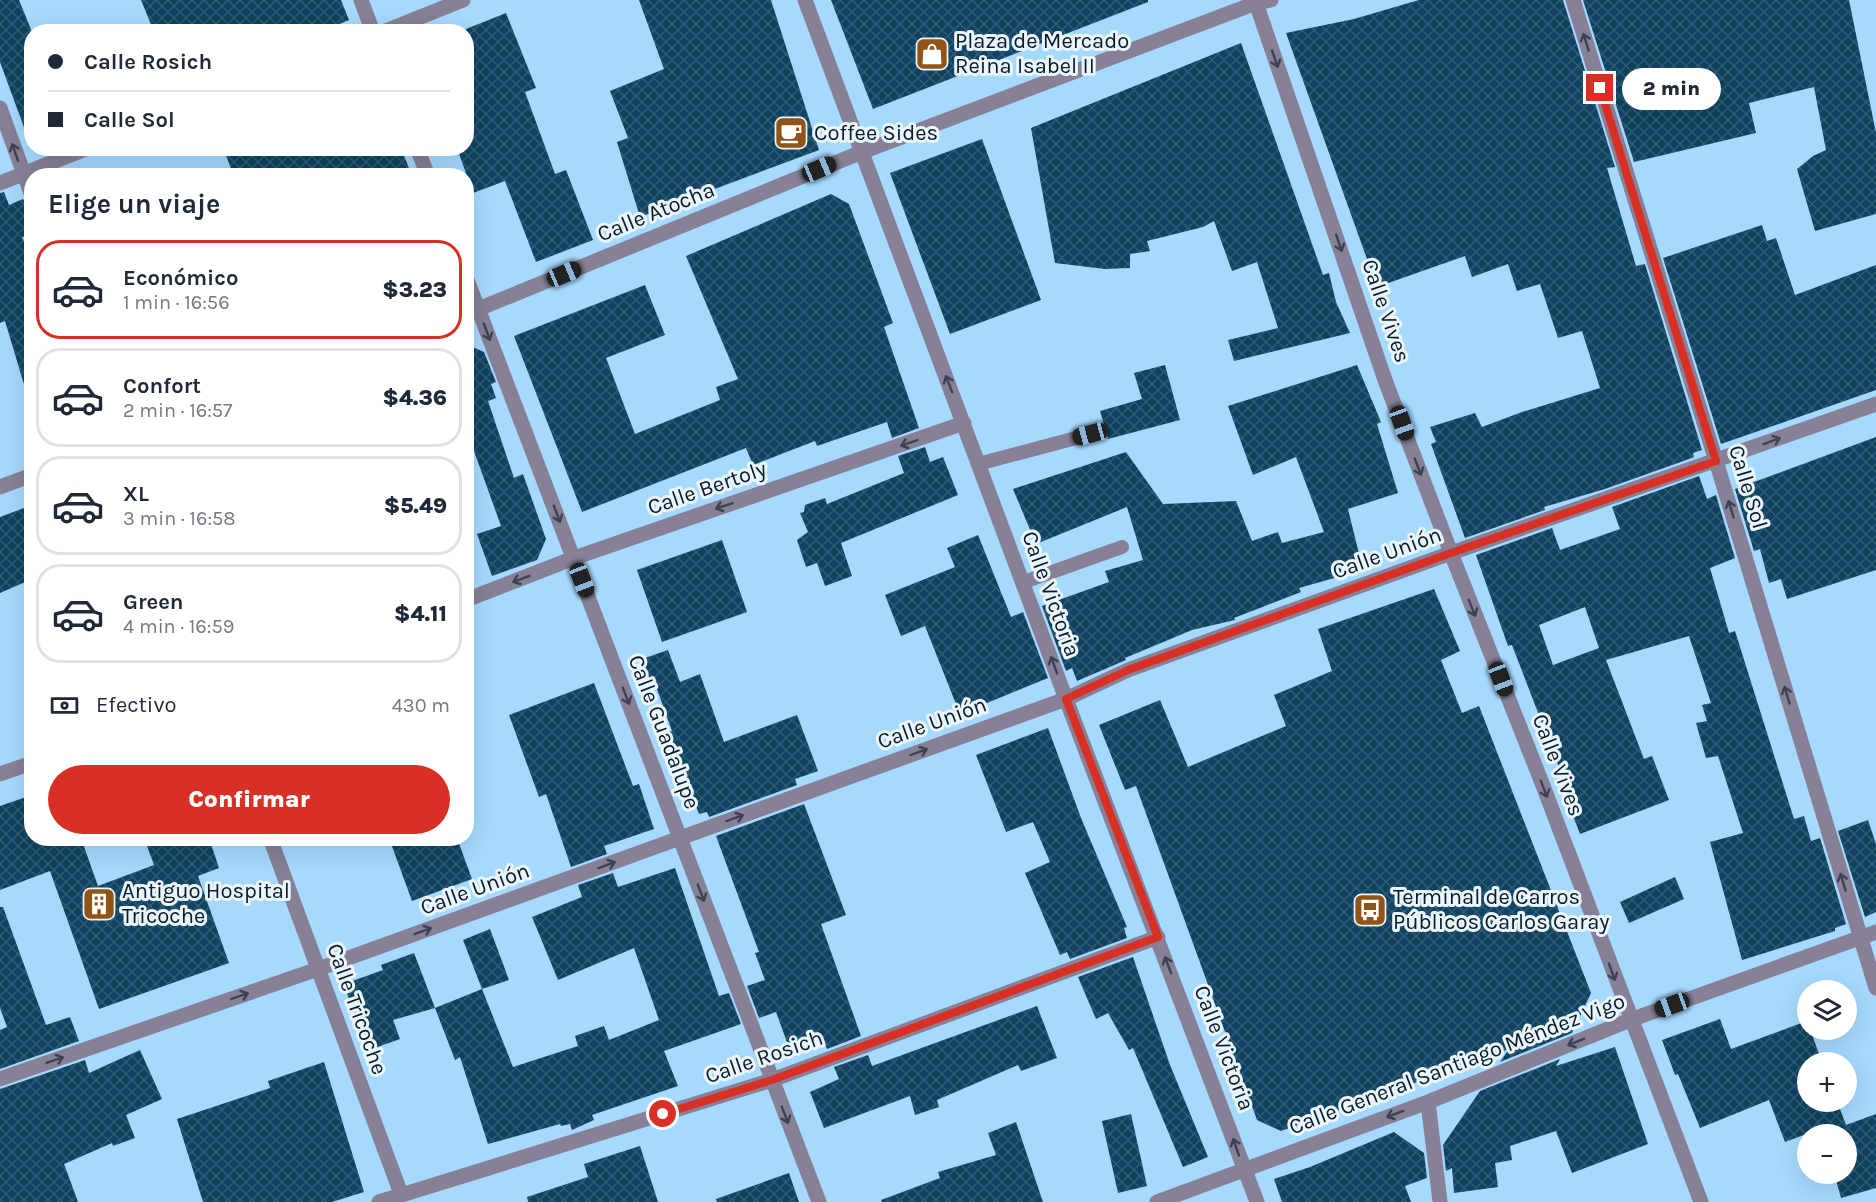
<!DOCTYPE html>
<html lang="es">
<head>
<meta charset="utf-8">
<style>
	:root { --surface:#fff; --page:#f6f6f7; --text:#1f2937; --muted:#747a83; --line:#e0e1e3; --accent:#d93025 }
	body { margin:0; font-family:Karla,sans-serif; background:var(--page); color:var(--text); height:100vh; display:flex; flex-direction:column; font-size:22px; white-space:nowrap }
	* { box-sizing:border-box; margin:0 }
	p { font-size:20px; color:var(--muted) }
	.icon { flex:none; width:33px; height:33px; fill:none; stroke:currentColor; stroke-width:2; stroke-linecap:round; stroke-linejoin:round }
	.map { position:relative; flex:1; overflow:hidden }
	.drawer { position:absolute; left:24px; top:168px; width:450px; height:678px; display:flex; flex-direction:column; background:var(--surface); border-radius:24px; box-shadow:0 6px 24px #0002 }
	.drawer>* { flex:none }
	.banner { position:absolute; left:24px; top:24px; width:450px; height:132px; border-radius:24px; box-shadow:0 6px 24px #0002; display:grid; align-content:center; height:132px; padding:0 24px; background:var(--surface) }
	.buttons { position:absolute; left:1797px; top:980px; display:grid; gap:12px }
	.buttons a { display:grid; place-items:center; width:60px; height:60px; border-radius:50%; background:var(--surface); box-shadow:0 6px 24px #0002; font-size:30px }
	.end { position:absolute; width:27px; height:27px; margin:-14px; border:8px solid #d93025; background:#fff; box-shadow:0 0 0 3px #fff }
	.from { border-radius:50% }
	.bubble { position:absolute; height:42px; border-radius:21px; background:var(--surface); box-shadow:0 6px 24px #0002; font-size:20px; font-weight:800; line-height:42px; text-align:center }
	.car { position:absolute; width:18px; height:36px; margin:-18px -9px; border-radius:8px; box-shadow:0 0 4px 2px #0007; background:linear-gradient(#222 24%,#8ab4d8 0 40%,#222 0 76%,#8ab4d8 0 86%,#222 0) }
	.banner b { display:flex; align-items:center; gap:21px; height:57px; font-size:22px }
	.banner b+b { border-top:2px solid var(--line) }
	.banner i { width:15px; height:15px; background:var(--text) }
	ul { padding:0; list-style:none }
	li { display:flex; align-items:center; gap:18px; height:99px; margin:0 12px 9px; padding:0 12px; border:3px solid var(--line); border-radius:24px }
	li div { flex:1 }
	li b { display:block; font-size:22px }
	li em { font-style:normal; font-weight:800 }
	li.active { border-color:var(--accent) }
	li>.icon { width:54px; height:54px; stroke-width:1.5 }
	h2 { padding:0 24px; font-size:27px; line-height:72px }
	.pay { display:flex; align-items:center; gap:15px; height:66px; padding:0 24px; font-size:22px }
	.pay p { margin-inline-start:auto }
	.cta { display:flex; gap:12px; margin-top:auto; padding:12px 24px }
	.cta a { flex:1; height:69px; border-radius:36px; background:var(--accent); color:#fff; font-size:24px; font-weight:800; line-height:69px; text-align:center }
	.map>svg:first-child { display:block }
</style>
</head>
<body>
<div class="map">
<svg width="1876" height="1202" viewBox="0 0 1876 1202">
	<defs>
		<pattern id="building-cross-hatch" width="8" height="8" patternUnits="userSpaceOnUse" patternTransform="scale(1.5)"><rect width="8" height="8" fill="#0f4361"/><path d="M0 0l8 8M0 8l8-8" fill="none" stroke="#305b74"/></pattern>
	</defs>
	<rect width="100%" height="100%" fill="#a6d9fe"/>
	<path fill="url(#building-cross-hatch)" fill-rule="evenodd" d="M0,0H19L32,32V140L29,141L0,62Z
		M141,0H341L349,20L320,32H154Z
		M639,0H771L819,150L640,217L617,142L628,138L610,91L664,69Z
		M831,0H1148V2L873,109Z
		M1419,0H1563L1615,167L1607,168L1636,266L1645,264L1702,450L1693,453L1694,457L1692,458L1605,489L1544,507L1545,510L1465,538L1431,444L1436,442L1430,427L1475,413L1482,427L1522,412L1600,388L1582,331L1558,338L1540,284L1517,291L1508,264L1472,277L1465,256L1377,287L1286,33L1354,19Z
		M1583,0H1849L1876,133V214L1815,231L1797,169L1813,156L1826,150L1814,87L1749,103L1756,133L1634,162Z
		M506,13L536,88L525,92L555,174L566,170L593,240L536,262L505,181L473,193L457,148H466V29Z
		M1241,43L1323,275L1329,273L1336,302L1350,333L1234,361L1228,340L1278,328L1257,262L1232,271L1214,221L1203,227L1147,241L1150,251L1130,254V268L1105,269L1055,263L1031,128Z
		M982,139L1041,300L950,334L890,173Z
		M223,148H401L412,176H234Z
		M4,192L9,205L23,199L26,204L32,206V235L22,237L32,260V390L26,391L5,321L0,323V193Z
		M831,194L849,204L893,323L884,327L919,428L892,438L887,422L817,446L815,441L753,465L746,448L582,512L514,336L645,285L665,335L606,358L635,434L720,400L716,387L738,379L686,256Z
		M1762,225L1767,241L1776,238L1795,295L1876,265V390L1721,444L1663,258Z
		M466,344L484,352L496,382L491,384L496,398L488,401L514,478L523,474L546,539L537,560L492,576L477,534L501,526L474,451L466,454Z
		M1165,365L1180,420L1108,439L1100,411L1142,399L1134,373Z
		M1357,365L1381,422L1377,424L1398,493L1348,509L1363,570L1299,588L1301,592L1234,618L1235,620L1192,630L1125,658L1126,660L1077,681L1072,668L1066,671L1042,606L1109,582L1105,571L1143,560L1127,507L1036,544L1013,489L1126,452L1163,504L1236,501L1252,541L1278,532L1282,543L1324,532L1296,457L1253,475L1228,406Z
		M1876,437V570L1787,599L1781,579L1769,583L1760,549L1754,551L1735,489Z
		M925,447L930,462L943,457L958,495L841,543L852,576L825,586L817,563L806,567L797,540L808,532L800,513L804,512L805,505L825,498L827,504L904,473L898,456Z
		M1699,476L1707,499L1716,495L1735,558L1710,568L1729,633L1735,631L1794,819L1804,816L1811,841L1820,838L1846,924L1835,928V931L1742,960L1710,842L1743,833L1718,756L1706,758L1696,723L1707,721L1702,705L1711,703L1689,636L1606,660L1644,759L1652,756L1669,800L1580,834L1563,790L1567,788L1512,645L1508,646L1476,555L1552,528L1560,550L1620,529L1612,507ZM1585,607L1599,648L1553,665L1539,625Z
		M32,505V579L0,593V517Z
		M978,535L1011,617L1023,612L1048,678L960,714L925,626L901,636L885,595L955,567L947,548Z
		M722,540L747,612L662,642L637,570Z
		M1434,589L1460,651L1441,660L1462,713L1479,706L1591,993L1572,1033L1500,1062L1509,1049L1281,1131L1257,1120L1136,786L1125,790L1099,725L1160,700L1188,767L1286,726L1274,695L1332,671L1318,629Z
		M668,650L680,682L700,674L724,742L797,715L818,771L795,779L797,785L709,817L707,812L699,814L669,732L672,731L653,678L650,680L642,659Z
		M594,683L633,786L639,784L654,829L604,846L607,854L571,867L546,794L539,797L509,715Z
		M1048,728L1081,818L1127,927L1124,928L1127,938L1070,959L1067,952L1060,955L1025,873L1050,862L1033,822L1006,832L976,755Z
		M32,795V838H81L98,886L154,865L144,838H209L219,868L198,876L229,963L99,1009L50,871L0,890V806Z
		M804,804L846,915L821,924L861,1036L827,1049L820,1033L788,1045L776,1012L759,1018L747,986L765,980L755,953L759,952L716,836Z
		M1868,820L1876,844V912L1865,917L1838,831Z
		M389,838H457L472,879L412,901Z
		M675,868L719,996L729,993L741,1024L664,1051L678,1086L592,1115L594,1120L572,1130L570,1124L561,1126L560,1124L488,1144L460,1057L455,1060L435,1008L482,989L513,1067L578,1046L575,1036L604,1026L609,1040L659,1020L634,948L558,980L532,917L582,897L578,885L613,873L618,887Z
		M1675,877L1684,899L1629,923L1620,902Z
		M0,907H3L46,1025L70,1017L79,1041L0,1069V1030L7,1027L0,1008Z
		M490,929L509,980L482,989L463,940Z
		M414,953L435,1008L393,1020L400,1039L366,1051L344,984L383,970L381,965Z
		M1133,957L1170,1065L1208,1157L1183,1167L1133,1048L1129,1050L1108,1013L1096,1019L1078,977Z
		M1037,1006L1057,1058L1021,1071L1018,1065L937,1100L939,1107L915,1115L910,1096L824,1128L810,1092L839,1079L834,1067L868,1055L872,1066Z
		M1720,1019L1731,1049L1807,1021L1808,1029H1810L1822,1062H1808V1101H1837L1846,1125L1876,1114V1188L1841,1198L1834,1173H1846V1134H1824L1822,1128L1785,1142L1769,1100L1700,1128L1678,1074L1675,1075L1662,1040Z
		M1615,1047L1648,1144L1572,1173L1556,1131L1510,1146L1512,1160L1495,1163L1498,1187L1454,1193L1452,1168L1446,1171L1443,1145L1480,1091L1560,1059L1556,1066Z
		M140,1050L162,1099L126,1115L135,1138L113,1146L112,1143L64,1164L78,1202H0V1089L85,1060L89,1073Z
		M324,1062L364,1192L332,1202H203L177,1119L270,1088L268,1081Z
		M1131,1114L1147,1186L1118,1193L1102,1121Z
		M1016,1122L1043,1202H882L881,1200L940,1178L938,1172L996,1155L988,1133Z
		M1394,1132L1424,1153L1427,1178L1405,1186L1411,1202H1282L1274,1179L1310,1167Z
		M640,1146L658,1202H528L527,1197L588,1177L584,1164Z
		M789,1173L799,1202H717L716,1199Z"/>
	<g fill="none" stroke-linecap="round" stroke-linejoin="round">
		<path stroke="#878096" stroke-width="14" d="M978,464L1091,434
			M1024,582L1122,547"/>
		<path stroke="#878096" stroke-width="15" d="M862,152L1256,3L1271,0"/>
		<path stroke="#878096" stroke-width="15" d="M805,0L1066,699L1257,1202
			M1255,0L1385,380L1451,553L1542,783L1701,1202
			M1573,0L1716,461L1876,988
			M383,32L463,0
			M0,108L32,196
			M0,183L88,148
			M466,314L862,152
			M0,487L32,475
			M466,600L574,558L964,423
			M0,774L32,763
			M270,838L401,1194
			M0,1079L318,969L680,838L819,1202
			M1428,1102L1440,1202
			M379,1202L772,1080L1158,937
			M1157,1202L1428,1102L1630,1020L1876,932"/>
		<path stroke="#878096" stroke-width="15" d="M361,0L373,32
			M417,148L428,176
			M466,277L680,838L1066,699L1128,670L1451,553L1876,404"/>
	</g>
	<defs><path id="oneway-shaft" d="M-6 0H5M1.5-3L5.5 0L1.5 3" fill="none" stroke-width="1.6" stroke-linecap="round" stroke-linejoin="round" transform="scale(1.5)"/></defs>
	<g stroke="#3a4354">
		<use href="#oneway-shaft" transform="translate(1586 42) rotate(-107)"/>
		<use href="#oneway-shaft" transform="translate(1275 59) rotate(71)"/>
		<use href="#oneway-shaft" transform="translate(15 152) rotate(-109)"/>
		<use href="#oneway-shaft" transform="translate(1339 243) rotate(71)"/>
		<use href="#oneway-shaft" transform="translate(487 332) rotate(69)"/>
		<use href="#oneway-shaft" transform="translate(949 384) rotate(-111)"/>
		<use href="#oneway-shaft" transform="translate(1772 441) rotate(-20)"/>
		<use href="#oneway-shaft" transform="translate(909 443) rotate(161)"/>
		<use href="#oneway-shaft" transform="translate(1418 467) rotate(69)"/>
		<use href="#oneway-shaft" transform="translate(724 506) rotate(161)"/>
		<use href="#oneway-shaft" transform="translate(1731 509) rotate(-107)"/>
		<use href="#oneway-shaft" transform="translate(557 514) rotate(69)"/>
		<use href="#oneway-shaft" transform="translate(521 579) rotate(159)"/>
		<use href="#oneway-shaft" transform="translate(1472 608) rotate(68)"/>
		<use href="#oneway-shaft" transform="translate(1054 665) rotate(-110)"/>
		<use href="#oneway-shaft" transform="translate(1787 695) rotate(-107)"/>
		<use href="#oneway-shaft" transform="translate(626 696) rotate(69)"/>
		<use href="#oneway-shaft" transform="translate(919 752) rotate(-20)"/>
		<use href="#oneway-shaft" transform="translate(1544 789) rotate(69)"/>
		<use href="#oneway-shaft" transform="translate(735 818) rotate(-20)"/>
		<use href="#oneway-shaft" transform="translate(607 865) rotate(-20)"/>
		<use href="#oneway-shaft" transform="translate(1843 882) rotate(-107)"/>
		<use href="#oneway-shaft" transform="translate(701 893) rotate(69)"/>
		<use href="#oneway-shaft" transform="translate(423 931) rotate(-20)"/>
		<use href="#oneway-shaft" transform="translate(1168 965) rotate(-111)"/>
		<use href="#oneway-shaft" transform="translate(1612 972) rotate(70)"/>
		<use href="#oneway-shaft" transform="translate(240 996) rotate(-19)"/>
		<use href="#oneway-shaft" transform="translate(1576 1042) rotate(158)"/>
		<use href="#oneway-shaft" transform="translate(55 1060) rotate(-19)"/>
		<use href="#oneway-shaft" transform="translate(1395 1114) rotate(160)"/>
		<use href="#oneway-shaft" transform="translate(785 1115) rotate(69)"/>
		<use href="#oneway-shaft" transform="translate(1236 1147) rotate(-109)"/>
	</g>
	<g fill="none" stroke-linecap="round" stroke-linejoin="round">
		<path stroke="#d93025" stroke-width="8" d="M663,1114L772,1080L1158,937L1066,699L1128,670L1451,553L1716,461L1600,88"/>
	</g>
	<defs>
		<g id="shop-square" transform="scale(1.725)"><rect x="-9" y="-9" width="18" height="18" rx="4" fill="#915317" stroke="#ebf5fc"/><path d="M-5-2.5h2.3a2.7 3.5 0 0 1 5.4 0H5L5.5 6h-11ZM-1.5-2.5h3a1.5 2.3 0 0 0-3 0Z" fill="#fff"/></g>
		<g id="cafe-square" transform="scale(1.725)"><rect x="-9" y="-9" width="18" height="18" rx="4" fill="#915317" stroke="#ebf5fc"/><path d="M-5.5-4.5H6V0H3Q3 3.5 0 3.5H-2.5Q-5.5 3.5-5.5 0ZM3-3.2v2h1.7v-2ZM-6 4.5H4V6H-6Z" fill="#fff"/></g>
		<g id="building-square" transform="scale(1.725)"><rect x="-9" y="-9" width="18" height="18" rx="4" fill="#915317" stroke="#ebf5fc"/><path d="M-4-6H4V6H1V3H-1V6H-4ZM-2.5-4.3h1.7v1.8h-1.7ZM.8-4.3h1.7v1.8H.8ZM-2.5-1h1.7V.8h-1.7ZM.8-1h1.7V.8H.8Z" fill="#fff"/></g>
		<g id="bus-square" transform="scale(1.725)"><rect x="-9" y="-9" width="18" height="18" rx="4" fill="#915317" stroke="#ebf5fc"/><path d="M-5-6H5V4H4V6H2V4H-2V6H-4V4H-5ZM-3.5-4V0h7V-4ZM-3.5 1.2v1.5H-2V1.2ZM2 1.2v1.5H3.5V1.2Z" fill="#fff"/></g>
	</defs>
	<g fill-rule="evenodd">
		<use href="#shop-square" x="932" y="54"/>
		<use href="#cafe-square" x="791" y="133"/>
		<use href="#building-square" x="99" y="904"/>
		<use href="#bus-square" x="1370" y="910"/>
	</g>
	<g text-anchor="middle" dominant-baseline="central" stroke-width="6" stroke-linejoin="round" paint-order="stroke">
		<g font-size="22" fill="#071b28" stroke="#ebf5fc" text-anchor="start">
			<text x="955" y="41">Plaza de Mercado<tspan x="955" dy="25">Reina Isabel II</tspan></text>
			<text x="814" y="133">Coffee Sides</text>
			<text x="122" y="891">Antiguo Hospital<tspan x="122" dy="25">Tricoche</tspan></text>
			<text x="1393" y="897">Terminal de Carros<tspan x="1393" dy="25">Públicos Carlos Garay</tspan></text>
		</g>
		<g font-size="22" fill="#071b28" stroke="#ebf5fc">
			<text transform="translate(656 212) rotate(-22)">Calle Atocha</text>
			<text transform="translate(1386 311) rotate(71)">Calle Vives</text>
			<text transform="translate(1748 487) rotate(73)">Calle Sol</text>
			<text transform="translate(707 488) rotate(-19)">Calle Bertoly</text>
			<text transform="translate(1387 553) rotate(-20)">Calle Unión</text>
			<text transform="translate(1051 594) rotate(70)">Calle Victoria</text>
			<text transform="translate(932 723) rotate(-20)">Calle Unión</text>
			<text transform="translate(664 732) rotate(69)">Calle Guadalupe</text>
			<text transform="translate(1558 765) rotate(69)">Calle Vives</text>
			<text transform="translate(475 889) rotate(-20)">Calle Unión</text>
			<text transform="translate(357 1009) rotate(70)">Calle Tricoche</text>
			<text transform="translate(1224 1048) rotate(69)">Calle Victoria</text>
			<text transform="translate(764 1057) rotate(-19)">Calle Rosich</text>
			<text transform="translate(1457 1064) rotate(-21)">Calle General Santiago Méndez Vigo</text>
		</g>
	</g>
</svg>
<div class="buttons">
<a><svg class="icon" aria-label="layers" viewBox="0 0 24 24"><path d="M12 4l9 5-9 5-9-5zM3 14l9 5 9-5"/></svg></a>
<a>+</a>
<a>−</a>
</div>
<i class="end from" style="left:663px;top:1114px"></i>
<i class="end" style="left:1600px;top:88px"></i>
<div class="bubble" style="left:1622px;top:68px;width:99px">2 min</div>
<i class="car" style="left:819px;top:169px;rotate:67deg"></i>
<i class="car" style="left:564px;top:274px;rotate:67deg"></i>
<i class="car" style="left:1402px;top:423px;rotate:160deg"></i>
<i class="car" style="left:1090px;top:434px;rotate:255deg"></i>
<i class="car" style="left:582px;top:580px;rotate:159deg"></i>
<i class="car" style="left:1501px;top:679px;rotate:159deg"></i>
<i class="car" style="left:1672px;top:1005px;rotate:250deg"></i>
<div class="banner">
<b><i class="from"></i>Calle Rosich</b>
<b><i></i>Calle Sol</b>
</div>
<section class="drawer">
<h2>Elige un viaje</h2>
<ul>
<li class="active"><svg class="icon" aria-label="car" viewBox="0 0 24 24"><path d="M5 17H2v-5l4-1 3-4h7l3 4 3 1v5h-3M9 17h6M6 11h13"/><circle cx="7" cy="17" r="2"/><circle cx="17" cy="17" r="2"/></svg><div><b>Económico</b><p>1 min · 16:56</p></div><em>$3.23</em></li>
<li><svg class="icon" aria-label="car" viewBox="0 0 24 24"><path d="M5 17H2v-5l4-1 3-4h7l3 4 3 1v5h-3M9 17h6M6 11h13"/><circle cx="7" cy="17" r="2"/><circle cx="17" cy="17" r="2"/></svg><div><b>Confort</b><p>2 min · 16:57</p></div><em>$4.36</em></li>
<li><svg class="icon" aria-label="car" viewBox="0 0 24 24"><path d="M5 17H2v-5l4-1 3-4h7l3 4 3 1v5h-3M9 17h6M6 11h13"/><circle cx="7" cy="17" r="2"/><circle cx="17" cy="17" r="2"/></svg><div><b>XL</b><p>3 min · 16:58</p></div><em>$5.49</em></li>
<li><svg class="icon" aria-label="car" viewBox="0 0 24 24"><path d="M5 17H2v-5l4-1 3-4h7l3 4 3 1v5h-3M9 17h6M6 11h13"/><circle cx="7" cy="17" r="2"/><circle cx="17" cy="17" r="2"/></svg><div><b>Green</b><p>4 min · 16:59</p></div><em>$4.11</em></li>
</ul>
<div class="pay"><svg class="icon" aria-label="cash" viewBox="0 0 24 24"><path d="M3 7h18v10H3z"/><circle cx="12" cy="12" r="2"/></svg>Efectivo<p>430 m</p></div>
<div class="cta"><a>Confirmar</a></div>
</section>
</div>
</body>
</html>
